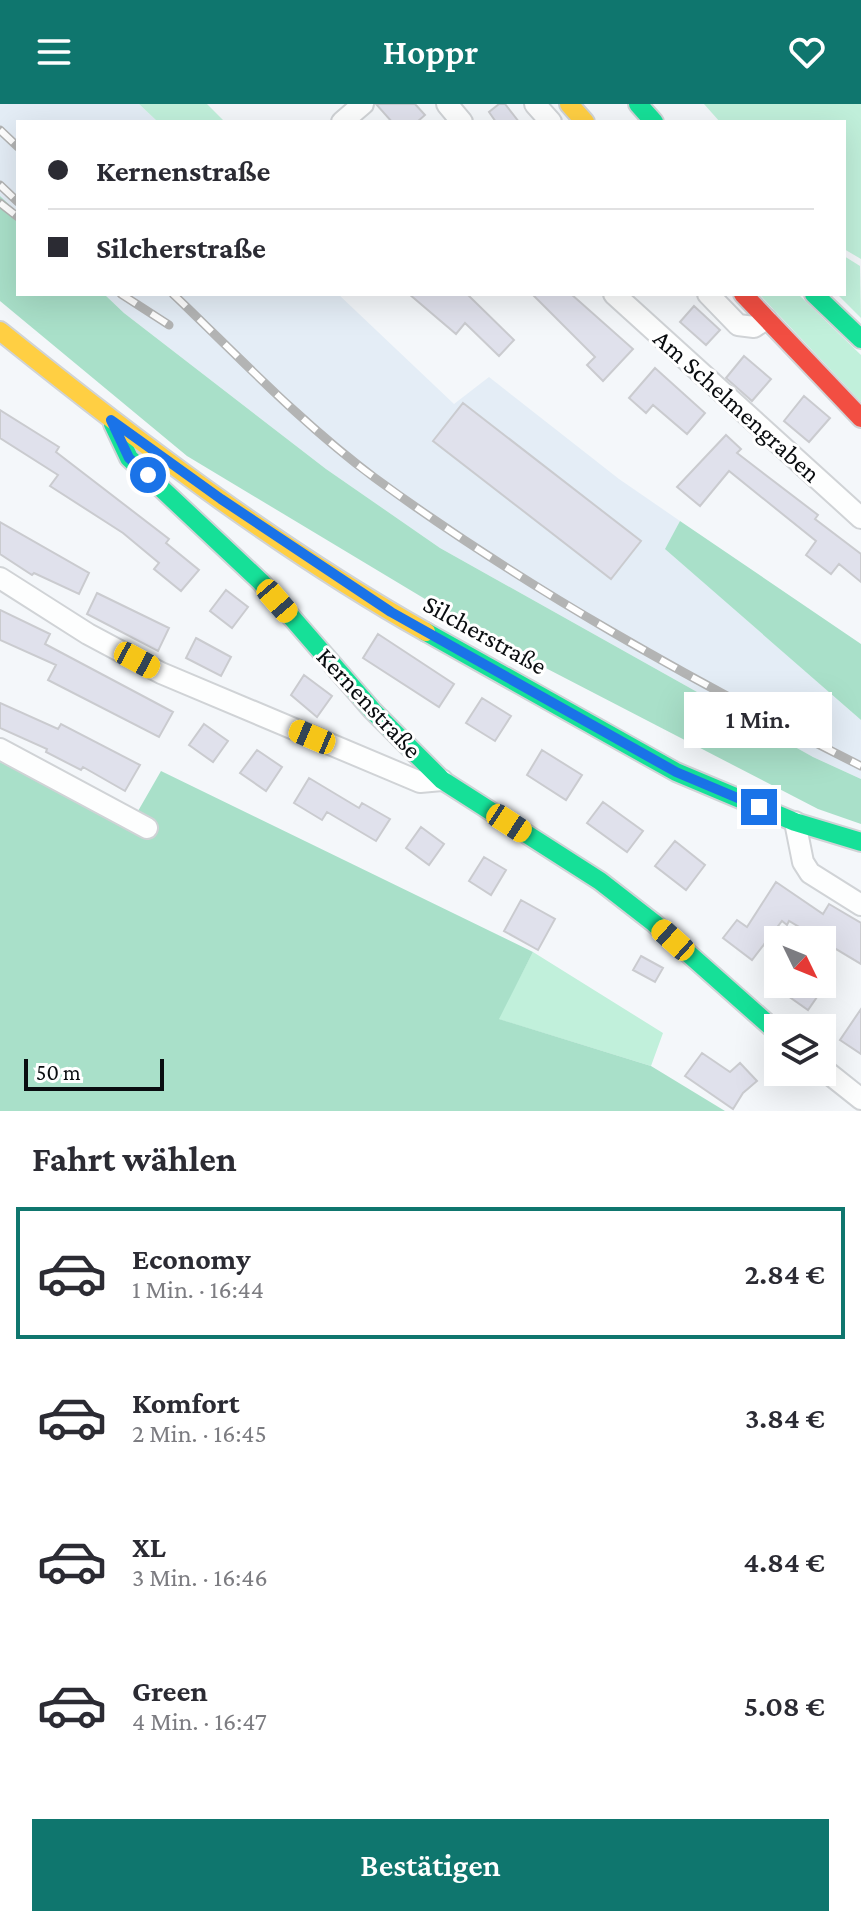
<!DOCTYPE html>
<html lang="de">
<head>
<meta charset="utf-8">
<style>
	:root { --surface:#fff; --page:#f7f7f7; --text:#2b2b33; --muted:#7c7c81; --line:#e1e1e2; --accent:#0f766e }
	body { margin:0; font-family:"Crimson Pro",serif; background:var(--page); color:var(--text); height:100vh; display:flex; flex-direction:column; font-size:30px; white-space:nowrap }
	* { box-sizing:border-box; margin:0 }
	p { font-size:26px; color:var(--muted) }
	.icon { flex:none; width:44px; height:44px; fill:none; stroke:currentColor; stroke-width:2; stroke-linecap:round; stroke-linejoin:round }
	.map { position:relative; height:1007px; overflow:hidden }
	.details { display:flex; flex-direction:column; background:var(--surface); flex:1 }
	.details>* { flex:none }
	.top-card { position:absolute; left:16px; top:16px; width:830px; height:176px; border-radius:0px; box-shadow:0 8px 32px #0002; display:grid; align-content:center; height:176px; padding:0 32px; background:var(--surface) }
	.needle { width:52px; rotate:133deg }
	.fabs { position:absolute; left:764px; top:822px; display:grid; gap:16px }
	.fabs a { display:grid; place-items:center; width:72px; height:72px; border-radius:0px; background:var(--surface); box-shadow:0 8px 32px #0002; font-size:40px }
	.scale { position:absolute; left:24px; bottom:20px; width:140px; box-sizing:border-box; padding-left:8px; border:4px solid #0a0d10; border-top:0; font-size:22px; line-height:28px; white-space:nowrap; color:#0a0d10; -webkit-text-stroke:6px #fff; paint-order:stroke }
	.end { position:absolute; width:36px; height:36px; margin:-18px; border:10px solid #1a73e8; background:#fff; box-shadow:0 0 0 4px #fff }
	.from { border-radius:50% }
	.bubble { position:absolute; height:56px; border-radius:0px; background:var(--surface); box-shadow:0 8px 32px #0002; font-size:26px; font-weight:600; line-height:56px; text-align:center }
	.car { position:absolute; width:24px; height:48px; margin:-24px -12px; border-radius:10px; box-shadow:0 0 6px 2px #0007; background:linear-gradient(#f5c518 24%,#345 0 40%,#f5c518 0 76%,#345 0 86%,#f5c518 0) }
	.top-card b { display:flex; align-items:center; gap:28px; height:76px; font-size:30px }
	.top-card b+b { border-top:2px solid var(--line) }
	.top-card i { width:20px; height:20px; background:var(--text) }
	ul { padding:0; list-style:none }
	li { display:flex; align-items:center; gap:24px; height:132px; margin:0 16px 12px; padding:0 16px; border:4px solid transparent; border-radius:0px }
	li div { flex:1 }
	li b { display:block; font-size:30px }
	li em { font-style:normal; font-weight:600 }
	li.selected { border-color:var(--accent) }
	li>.icon { width:72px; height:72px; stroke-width:1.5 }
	h2 { padding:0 32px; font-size:36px; line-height:96px }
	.action { display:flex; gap:16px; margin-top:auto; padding:16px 32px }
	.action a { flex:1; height:92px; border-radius:0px; background:var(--accent); color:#fff; font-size:32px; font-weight:600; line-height:92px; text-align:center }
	header { display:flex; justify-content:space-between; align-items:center; height:104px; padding:0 32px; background:var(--accent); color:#fff; font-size:36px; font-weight:600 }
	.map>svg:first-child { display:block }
</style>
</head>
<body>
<header><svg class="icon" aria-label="menu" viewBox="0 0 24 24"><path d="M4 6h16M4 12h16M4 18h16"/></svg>Hoppr<svg class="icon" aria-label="heart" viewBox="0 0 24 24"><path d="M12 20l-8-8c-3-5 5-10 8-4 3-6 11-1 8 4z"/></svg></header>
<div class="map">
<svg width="861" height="1007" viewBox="0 0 861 1007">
	<rect width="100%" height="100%" fill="#f4f7fa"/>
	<path fill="#e4edf6" d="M0,0H139L158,18H18V109L0,92Z
		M104,190H338L454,300L489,273L619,375L680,417L666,445L861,616V675L813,653L440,444L326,365L124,209Z"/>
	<path fill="#c1f0db" d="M139,0H207L225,18H158Z
		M704,0H861V155L844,145V18H720Z
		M844,152L860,162L861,214L837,190H844Z
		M759,190H798L861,251V298Z
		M533,848L663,929L651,962L498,915Z"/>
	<path fill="#a9e0c9" d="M0,92L18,109V190H104L124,209L326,365L440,444L813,653L861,675V720L818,705L505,543L187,352L0,197Z
		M680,417L861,540V616L665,445Z
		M0,658L130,721L161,667L533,848L499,915L651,962L725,1007H0Z"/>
	<path fill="#e0e1ec" stroke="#cacbcf" stroke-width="2" d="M376,0H415L425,11L417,18H392Z
		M499,0H505L519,18H496L489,8Z
		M409,190H467L514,236L499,252L465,219L456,230Z
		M532,190H571L633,245L603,277L587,261L595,253Z
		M694,202L720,226L706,241L680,218Z
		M744,252L771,275L752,297L726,274Z
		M655,264L705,309L687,330L653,301L646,309L629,294Z
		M804,292L830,314L809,338L784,317Z
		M463,299L641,437L611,475L433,337Z
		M0,306L59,343L56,348L169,435L166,439L199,466L181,487L154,465L159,459L123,429L50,382L58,371L0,334Z
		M726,331L741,345L737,349L818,411L815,415L861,450V478L839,460L831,470L806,451L816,437L729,367L700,402L677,383Z
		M0,418L89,469L79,490L34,469L32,471L0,450Z
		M226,486L248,503L232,524L210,507Z
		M97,489L169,524L158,547L87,510Z
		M0,506L50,530L45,540L173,608L159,633L48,576L56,561L0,536Z
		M378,530L454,580L439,603L363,554Z
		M196,534L231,553L221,572L186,554Z
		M304,571L332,592L317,613L291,591Z
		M482,594L511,612L495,637L466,619Z
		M0,599L58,625L61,620L140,661L125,687L83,663L81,666L46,648L47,645L0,624Z
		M204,620L228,637L213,658L189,641Z
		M257,646L282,663L266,687L240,669Z
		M542,646L582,671L566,696L527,671Z
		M309,674L359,704L362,699L390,715L376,737L327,708L322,716L294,699Z
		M603,698L643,727L627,748L587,719Z
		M421,723L444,740L429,761L406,744Z
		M675,737L705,761L686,786L655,762Z
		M484,753L506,766L491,791L469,777Z
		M776,778L823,810L829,800L861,819V860L789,817L787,821L782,817L752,856L723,834L737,816L747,823Z
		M521,796L555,815L538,846L504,827Z
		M641,852L663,864L655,878L633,866Z
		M771,880H826L808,906Z
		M861,905V950L840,936Z
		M702,949L730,968L740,959L757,977L743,989L733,1005L685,972Z"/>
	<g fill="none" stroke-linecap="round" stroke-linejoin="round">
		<g stroke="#d0d3d6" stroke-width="24">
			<path id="street" d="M447,0L462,18
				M535,0L551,18
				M342,18L363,0
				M614,190L861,414
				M708,190L738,221L754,223L766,215
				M0,474L88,530L161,569L420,678L442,676
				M0,645L147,724
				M795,718L803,758L810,769L861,801
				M822,964L861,995"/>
		</g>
		<g stroke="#d0d3d6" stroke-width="22">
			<path id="fast" d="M638,0L654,18
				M814,190L861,235
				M113,320L129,354L261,478L372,606L442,676L600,777L654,819L778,929
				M426,528L676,668L795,718L861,738"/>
		</g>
		<g stroke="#d0d3d6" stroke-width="22">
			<path id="slow" d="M569,0L585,18
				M0,227C133,334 277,444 426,528"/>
		</g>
		<g stroke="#d0d3d6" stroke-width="22">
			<path id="jam" d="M743,190L861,314"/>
		</g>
		<use href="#street" stroke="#fdfefe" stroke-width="20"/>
		<use href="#fast" stroke="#16e098" stroke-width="18"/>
		<use href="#slow" stroke="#ffcf43" stroke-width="18"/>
		<use href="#jam" stroke="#f24e42" stroke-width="18"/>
		<g stroke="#b3b4b4" stroke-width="9">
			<path id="rail" d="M0,26L18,43
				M0,81L18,98
				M0,99L18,113
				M121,190L169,221
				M173,190C238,252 302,320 375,374C527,485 693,577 861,662"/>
		</g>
		<use href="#rail" stroke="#fff" stroke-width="6" stroke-dasharray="18" stroke-linecap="butt"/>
	</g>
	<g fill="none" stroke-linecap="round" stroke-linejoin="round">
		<path stroke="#1a73e8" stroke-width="10" d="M148,371L129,354L111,316L221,395L391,508L676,668L759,703"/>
	</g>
	<g text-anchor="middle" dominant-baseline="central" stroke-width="6" stroke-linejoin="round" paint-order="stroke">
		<g font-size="26" fill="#0a0d10" stroke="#fff">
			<text transform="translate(737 302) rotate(42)">Am Schelmengraben</text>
			<text transform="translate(485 531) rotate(29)">Silcherstraße</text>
			<text transform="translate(369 599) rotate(47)">Kernenstraße</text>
		</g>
	</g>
</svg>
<div class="fabs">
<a><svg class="needle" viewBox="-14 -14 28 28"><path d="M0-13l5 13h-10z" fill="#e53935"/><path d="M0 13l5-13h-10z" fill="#7c7c81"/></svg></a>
<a><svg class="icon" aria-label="layers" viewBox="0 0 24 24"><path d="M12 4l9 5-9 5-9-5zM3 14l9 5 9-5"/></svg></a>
</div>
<div class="scale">50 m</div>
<i class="end from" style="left:148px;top:371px"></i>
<i class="end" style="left:759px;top:703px"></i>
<div class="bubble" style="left:684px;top:588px;width:148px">1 Min.</div>
<i class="car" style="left:277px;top:497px;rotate:139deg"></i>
<i class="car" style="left:137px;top:556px;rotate:118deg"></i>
<i class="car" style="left:312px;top:633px;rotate:293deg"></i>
<i class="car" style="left:509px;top:719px;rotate:123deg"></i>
<i class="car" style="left:673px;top:836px;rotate:312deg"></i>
<div class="top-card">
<b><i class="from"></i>Kernenstraße</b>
<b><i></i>Silcherstraße</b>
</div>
</div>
<section class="details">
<h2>Fahrt wählen</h2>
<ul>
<li class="selected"><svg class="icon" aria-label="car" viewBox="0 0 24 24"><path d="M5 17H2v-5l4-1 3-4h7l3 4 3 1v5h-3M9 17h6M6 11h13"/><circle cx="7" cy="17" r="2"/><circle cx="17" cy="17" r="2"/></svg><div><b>Economy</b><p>1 Min. · 16:44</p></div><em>2.84 €</em></li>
<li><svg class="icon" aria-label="car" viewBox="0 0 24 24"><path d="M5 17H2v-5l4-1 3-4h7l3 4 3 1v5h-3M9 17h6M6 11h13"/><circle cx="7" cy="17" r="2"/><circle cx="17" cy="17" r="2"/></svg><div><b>Komfort</b><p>2 Min. · 16:45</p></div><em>3.84 €</em></li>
<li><svg class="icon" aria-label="car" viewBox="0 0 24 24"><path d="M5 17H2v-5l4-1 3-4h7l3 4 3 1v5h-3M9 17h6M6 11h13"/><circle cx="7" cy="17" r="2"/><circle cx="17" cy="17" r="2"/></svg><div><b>XL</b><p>3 Min. · 16:46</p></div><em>4.84 €</em></li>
<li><svg class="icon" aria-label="car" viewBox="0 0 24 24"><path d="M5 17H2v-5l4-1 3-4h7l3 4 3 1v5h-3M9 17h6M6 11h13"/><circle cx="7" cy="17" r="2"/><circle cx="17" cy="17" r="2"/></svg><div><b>Green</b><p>4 Min. · 16:47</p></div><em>5.08 €</em></li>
</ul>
<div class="action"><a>Bestätigen</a></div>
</section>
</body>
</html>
